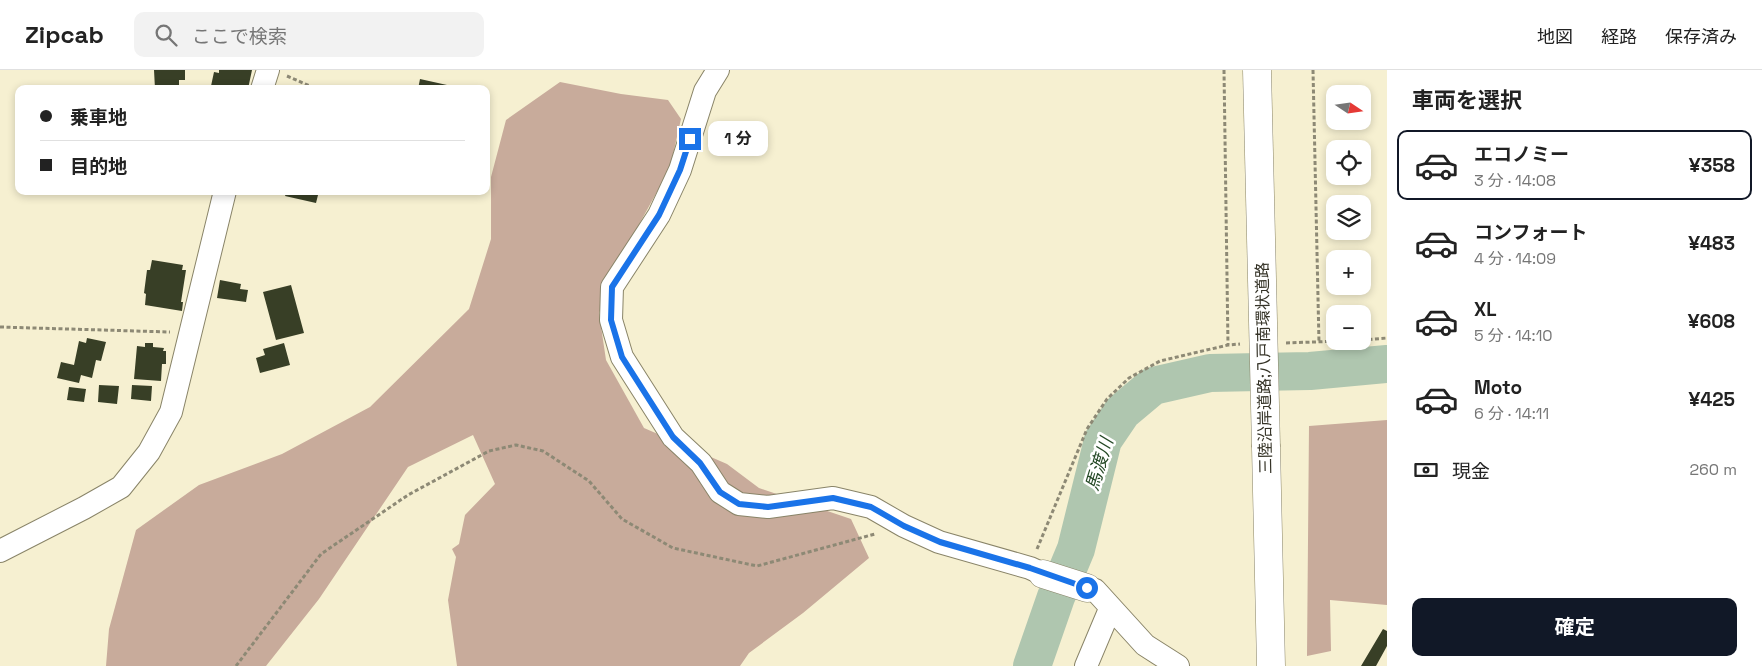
<!DOCTYPE html>
<html lang="ja">
<head>
<meta charset="utf-8">
<style>
	:root { --surface:#fff; --page:#f2f2f2; --text:#222; --muted:#767676; --line:#e0e0e0; --accent:#111827 }
	body { margin:0; font-family:"Space Grotesk","Noto Sans JP",sans-serif; background:var(--page); color:var(--text); height:100vh; display:flex; flex-direction:column; font-size:19px; white-space:nowrap }
	* { box-sizing:border-box; margin:0 }
	p { font-size:16px; color:var(--muted) }
	.icon { flex:none; width:28px; height:28px; fill:none; stroke:currentColor; stroke-width:2; stroke-linecap:round; stroke-linejoin:round }
	.map { position:relative; flex:1; overflow:hidden }
	.details { display:flex; flex-direction:column; background:var(--surface); width:375px }
	.details>* { flex:none }
	.hud { position:absolute; left:15px; top:15px; width:475px; height:110px; border-radius:10px; box-shadow:0 2px 8px #0003; display:grid; align-content:center; height:110px; padding:0 25px; background:var(--surface) }
	.needle { width:32px; rotate:103deg }
	.controls { position:absolute; left:1326px; top:15px; display:grid; gap:10px }
	.controls a { display:grid; place-items:center; width:45px; height:45px; border-radius:10px; background:var(--surface); box-shadow:0 2px 8px #0003; font-size:25px }
	.end { position:absolute; width:22px; height:22px; margin:-11px; border:6px solid #1a73e8; background:#fff; box-shadow:0 0 0 2px #fff }
	.from { border-radius:50% }
	.bubble { position:absolute; height:35px; border-radius:10px; background:var(--surface); box-shadow:0 2px 8px #0003; font-size:16px; font-weight:700; line-height:35px; text-align:center }
	.hud b { display:flex; align-items:center; gap:18px; height:48px; font-size:19px }
	.hud b+b { border-top:1px solid var(--line) }
	.hud i { width:12px; height:12px; background:var(--text) }
	ul { padding:0; list-style:none }
	li { display:flex; align-items:center; gap:15px; height:70px; margin:0 10px 8px; padding:0 15px; border:2px solid transparent; border-radius:10px }
	li div { flex:1 }
	li b { display:block; font-size:19px }
	li em { font-style:normal; font-weight:700 }
	li.current { border-color:var(--accent) }
	li>.icon { width:45px; height:45px; stroke-width:1.5 }
	h2 { padding:0 25px; font-size:22px; line-height:60px }
	.pay { display:flex; align-items:center; gap:12px; height:55px; padding:0 25px; font-size:19px }
	.pay p { margin-inline-start:auto }
	.action { display:flex; gap:10px; margin-top:auto; padding:10px 25px }
	.action a { flex:1; height:58px; border-radius:10px; background:var(--accent); color:#fff; font-size:20px; font-weight:700; line-height:58px; text-align:center }
	header { display:flex; align-items:center; gap:30px; box-sizing:border-box; height:70px; padding:0 25px; background:var(--surface); border-bottom:1px solid var(--line) }
	header strong { font-size:24px }
	nav { display:flex; gap:28px; margin-inline-start:auto; font-size:18px }
	.search { width:350px; height:45px; background:var(--page); display:flex; align-items:center; gap:12px; box-sizing:border-box; padding:0 18px; border-radius:10px; color:var(--muted); font-size:19px }
	main { display:flex; flex:1; min-height:0 }
	.map>svg:first-child { display:block }
</style>
</head>
<body>
<header>
<strong>Zipcab</strong>
<div class="search"><svg class="icon" aria-label="search" viewBox="0 0 24 24"><circle cx="10" cy="10" r="6"/><path d="M15 15l6 6"/></svg>ここで検索</div>
<nav><a>地図</a><a>経路</a><a>保存済み</a></nav>
</header>
<main>
<div class="map">
<svg width="1387" height="596" viewBox="0 0 1387 596">
	<rect width="100%" height="100%" fill="#f6f0d1"/>
	<path fill="#c8ab9b" d="M560,12L621,24L668,30L681,49L670,98L625,180L599,243L606,290L644,358L727,394L759,418L851,449L869,488L803,543L749,583L740,596H457L448,530L456,487L452,479L459,474L465,445L495,414L473,365L408,397L319,529L266,596H106L109,559L136,460L199,415L282,384L370,337L469,239L491,169V107L506,50Z
		M1387,350V535L1330,530L1331,581L1307,586L1309,356Z"/>
	<g fill="none" stroke-linecap="round" stroke-linejoin="round">
		<path stroke="#afc6af" stroke-width="38" d="M1032,596L1056,527L1076,479L1103,370L1122,342L1153,316L1210,303L1310,301L1387,294"/>
	</g>
	<path fill="#383f26" d="M154,0H185V10H179V19H155Z
		M219,0H252L248,19H221L211,16L214,2L219,3Z
		M420,9L447,15L446,19H418Z
		M287,121H319L316,133L285,126Z
		M152,190L183,195L182,200H186L181,232H183L182,241L145,235L146,224L144,223L147,200H150Z
		M220,210L241,214L240,219L248,220L246,232L217,228Z
		M291,215L304,263L276,270L263,222Z
		M87,268L106,272L101,291L96,290L92,308L81,305L79,313L57,308L61,292L74,295L79,271L86,273Z
		M145,273H153V277L164,278L163,281H166V294H162L161,311L134,309L137,276L145,277Z
		M284,273L290,295L260,303L256,288L265,285L263,279Z
		M99,315L119,316L117,334L98,332Z
		M132,315L152,316L151,331L131,329Z
		M69,317L86,319L84,332L67,330Z
		M1383,559L1387,561V576L1376,596H1361Z"/>
	<g fill="none" stroke-linecap="round" stroke-linejoin="round">
		<g stroke="#898468" stroke-width="24">
			<path id="street" d="M718,0L705,21L680,100L659,145L612,217L611,250L622,287L673,367L701,393L720,422L739,434L768,437L833,428L871,437L904,456L939,472L1030,498L1043,504
				M262,19L268,0
				M0,481L84,438L121,417L149,382L171,342L225,121
				M1087,518L1095,520L1145,575L1178,596
				M1086,596L1110,539"/>
		</g>
		<g stroke="#898468" stroke-width="29">
			<path id="secondary" d="M1043,504L1087,518"/>
		</g>
		<g stroke="#898468" stroke-width="29">
			<path id="highway" d="M1266,377L1271,596"/>
		</g>
		<path stroke="#8d8975" stroke-width="3" stroke-dasharray="4 2.5" stroke-linecap="butt" d="M1224,0L1228,275
			M1313,0L1319,273
			M287,6L317,19
			M0,257L170,262
			M1362,270L1387,268
			M1286,273L1340,271
			M1037,479L1087,359L1107,329L1129,308L1160,291L1228,275L1240,274
			M236,596L321,484L408,425L489,381L516,375L543,381L589,411L622,449L673,478L757,496L875,464"/>
		<use href="#street" stroke="#fff" stroke-width="22"/>
		<use href="#secondary" stroke="#fff" stroke-width="28"/>
		<use href="#highway" stroke="#fff" stroke-width="28"/>
		<g stroke="#898468" stroke-width="29" stroke-linecap="butt">
			<path id="highway-bridge" d="M1257,0L1266,377"/>
		</g>
		<use href="#highway-bridge" stroke="#fff" stroke-width="28"/>
	</g>
	<g fill="none" stroke-linecap="round" stroke-linejoin="round">
		<path stroke="#1a73e8" stroke-width="6" d="M690,69L680,100L659,145L612,217L611,250L622,287L673,367L700,393L720,422L739,434L768,437L833,428L871,437L904,456L940,472L1030,498L1087,518"/>
	</g>
	<g text-anchor="middle" dominant-baseline="central" stroke-width="5" stroke-linejoin="round" paint-order="stroke">
		<g font-size="16" fill="#353327" stroke="#fff">
			<text transform="translate(1264 298) rotate(-91)">三陸沿岸道路;八戸南環状道路</text>
		</g>
		<g font-size="18" font-style="italic" fill="#244825" stroke="#fff">
			<text transform="translate(1099 394) rotate(-73)">馬渡川</text>
		</g>
	</g>
</svg>
<div class="controls">
<a><svg class="needle" viewBox="-14 -14 28 28"><path d="M0-13l5 13h-10z" fill="#e53935"/><path d="M0 13l5-13h-10z" fill="#767676"/></svg></a>
<a><svg class="icon" aria-label="locate" viewBox="0 0 24 24"><circle cx="12" cy="12" r="6"/><path d="M12 2v4M12 18v4M2 12h4M18 12h4"/></svg></a>
<a><svg class="icon" aria-label="layers" viewBox="0 0 24 24"><path d="M12 4l9 5-9 5-9-5zM3 14l9 5 9-5"/></svg></a>
<a>+</a>
<a>−</a>
</div>
<i class="end from" style="left:1087px;top:518px"></i>
<i class="end" style="left:690px;top:69px"></i>
<div class="bubble" style="left:708px;top:51px;width:60px">1 分</div>
<div class="hud">
<b><i class="from"></i>乗車地</b>
<b><i></i>目的地</b>
</div>
</div>
<section class="details">
<h2>車両を選択</h2>
<ul>
<li class="current"><svg class="icon" aria-label="car" viewBox="0 0 24 24"><path d="M5 17H2v-5l4-1 3-4h7l3 4 3 1v5h-3M9 17h6M6 11h13"/><circle cx="7" cy="17" r="2"/><circle cx="17" cy="17" r="2"/></svg><div><b>エコノミー</b><p>3 分 · 14:08</p></div><em>¥358</em></li>
<li><svg class="icon" aria-label="car" viewBox="0 0 24 24"><path d="M5 17H2v-5l4-1 3-4h7l3 4 3 1v5h-3M9 17h6M6 11h13"/><circle cx="7" cy="17" r="2"/><circle cx="17" cy="17" r="2"/></svg><div><b>コンフォート</b><p>4 分 · 14:09</p></div><em>¥483</em></li>
<li><svg class="icon" aria-label="car" viewBox="0 0 24 24"><path d="M5 17H2v-5l4-1 3-4h7l3 4 3 1v5h-3M9 17h6M6 11h13"/><circle cx="7" cy="17" r="2"/><circle cx="17" cy="17" r="2"/></svg><div><b>XL</b><p>5 分 · 14:10</p></div><em>¥608</em></li>
<li><svg class="icon" aria-label="car" viewBox="0 0 24 24"><path d="M5 17H2v-5l4-1 3-4h7l3 4 3 1v5h-3M9 17h6M6 11h13"/><circle cx="7" cy="17" r="2"/><circle cx="17" cy="17" r="2"/></svg><div><b>Moto</b><p>6 分 · 14:11</p></div><em>¥425</em></li>
</ul>
<div class="pay"><svg class="icon" aria-label="cash" viewBox="0 0 24 24"><path d="M3 7h18v10H3z"/><circle cx="12" cy="12" r="2"/></svg>現金<p>260 m</p></div>
<div class="action"><a>確定</a></div>
</section>
</main>
</body>
</html>
